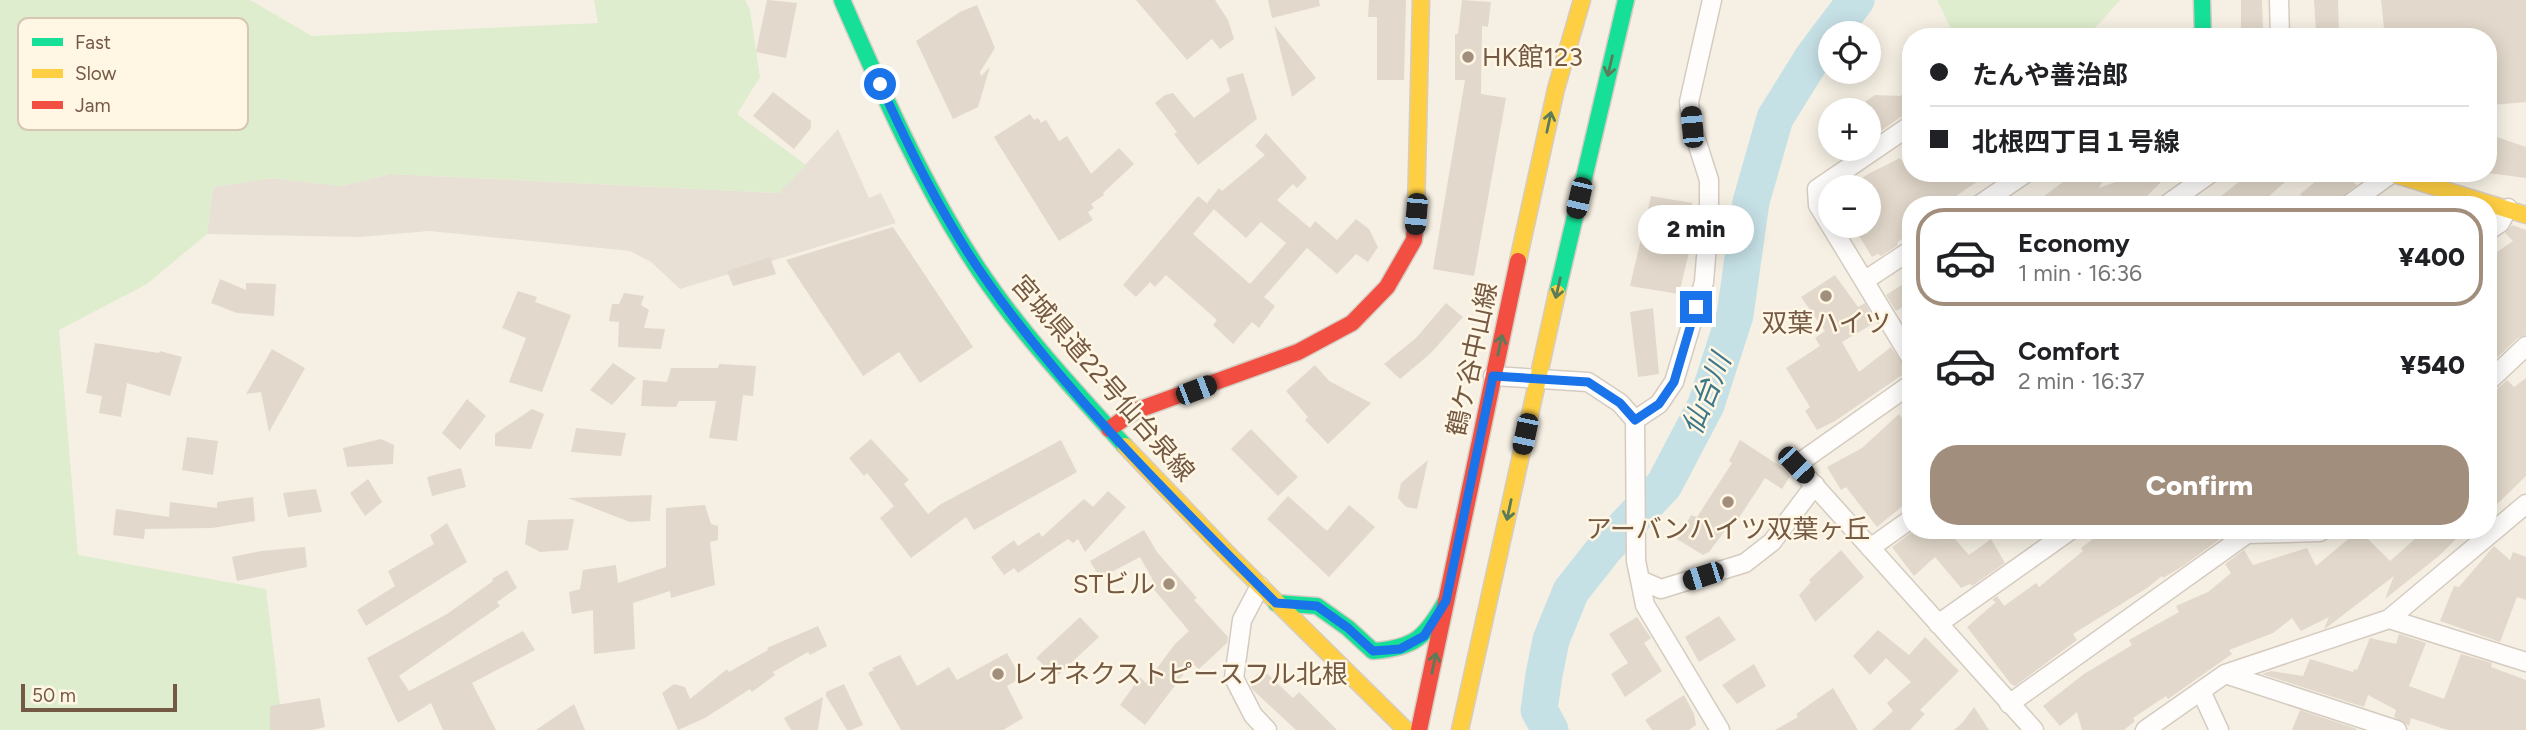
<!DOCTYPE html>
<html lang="en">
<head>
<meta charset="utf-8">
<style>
	:root { --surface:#fff; --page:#f2f2f2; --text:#202124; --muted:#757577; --line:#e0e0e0; --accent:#a28e7c }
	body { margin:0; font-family:Figtree,"Noto Sans JP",sans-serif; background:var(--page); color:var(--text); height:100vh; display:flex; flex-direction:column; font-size:26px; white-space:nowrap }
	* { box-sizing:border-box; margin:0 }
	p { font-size:23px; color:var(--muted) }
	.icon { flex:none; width:38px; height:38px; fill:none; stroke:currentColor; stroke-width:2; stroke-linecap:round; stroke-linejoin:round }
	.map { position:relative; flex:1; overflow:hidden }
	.sheet { position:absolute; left:1902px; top:196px; width:595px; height:343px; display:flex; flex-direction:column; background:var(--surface); border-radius:28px; box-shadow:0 4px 18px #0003 }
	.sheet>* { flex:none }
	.top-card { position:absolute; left:1902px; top:28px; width:595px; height:154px; border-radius:28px; box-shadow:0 4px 18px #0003; display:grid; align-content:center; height:154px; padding:0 28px; background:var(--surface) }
	.buttons { position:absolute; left:1818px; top:21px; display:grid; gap:14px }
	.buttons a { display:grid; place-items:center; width:63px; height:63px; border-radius:50%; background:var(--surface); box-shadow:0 4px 18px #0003; font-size:35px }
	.scale { position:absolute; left:21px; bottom:18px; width:156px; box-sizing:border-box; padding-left:7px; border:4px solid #745944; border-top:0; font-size:19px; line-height:24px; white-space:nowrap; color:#745944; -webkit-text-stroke:5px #fff6e4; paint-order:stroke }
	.end { position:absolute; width:32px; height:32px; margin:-16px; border:9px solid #1a73e8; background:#fff; box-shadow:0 0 0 4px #fff }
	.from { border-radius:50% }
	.bubble { position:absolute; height:49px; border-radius:24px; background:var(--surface); box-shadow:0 4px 18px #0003; font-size:23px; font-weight:800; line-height:49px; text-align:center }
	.car { position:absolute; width:21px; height:42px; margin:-21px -10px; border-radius:9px; box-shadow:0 0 5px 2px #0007; background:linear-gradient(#222 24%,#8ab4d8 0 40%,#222 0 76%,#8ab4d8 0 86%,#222 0) }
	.top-card b { display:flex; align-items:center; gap:24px; height:66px; font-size:26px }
	.top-card b+b { border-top:2px solid var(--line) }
	.top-card i { width:18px; height:18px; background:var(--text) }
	ul { padding:12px 0 0; list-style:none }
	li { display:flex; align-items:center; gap:21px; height:98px; margin:0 14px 10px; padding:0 14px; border:4px solid transparent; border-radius:28px }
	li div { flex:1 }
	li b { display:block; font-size:26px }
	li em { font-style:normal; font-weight:800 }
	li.on { border-color:var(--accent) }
	li>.icon { width:63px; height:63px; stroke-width:1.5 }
	.action { display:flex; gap:14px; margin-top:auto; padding:14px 28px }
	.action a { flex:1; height:80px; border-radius:28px; background:var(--accent); color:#fff; font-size:28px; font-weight:800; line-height:80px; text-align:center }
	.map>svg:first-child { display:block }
</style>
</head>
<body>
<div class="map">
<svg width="2526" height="730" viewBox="0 0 2526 730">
	<rect width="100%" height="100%" fill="#f6f0e4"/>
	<path fill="#e8e0d5" d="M838,129L869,198L881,193L896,223L680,289L651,262L630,251L429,231L360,237L207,234L213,187L273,178L341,186L391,174L779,193Z"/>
	<path fill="#deedcd" d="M0,0H250L312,36L598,23L594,0H745L750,10L760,77L737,114L806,165L779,193L391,174L341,186L273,178L213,187L207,234L147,284L59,330L78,555L266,589L283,730H0Z
		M1937,0H2120L2087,37H1960L1954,35Z"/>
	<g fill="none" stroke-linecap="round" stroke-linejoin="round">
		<path stroke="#c6e1e6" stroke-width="37" d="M1831,33L1856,0
			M1550,730L1539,710L1544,675L1551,640L1571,591L1605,548L1664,485L1706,405L1735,315L1751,202L1775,118L1813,57L1830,34"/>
	</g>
	<path fill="#e2d8cb" d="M767,0L797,3L786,58L756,52Z
		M1136,0H1215L1228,20L1234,39L1220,49L1212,39L1187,60Z
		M1268,0H1319L1320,6L1272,18Z
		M1369,0H1406L1404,80H1377V17H1368Z
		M1462,0L1491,2L1488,27L1482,26L1481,94L1506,98L1474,276L1433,269L1465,80H1455V34H1458Z
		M2241,0H2262L2263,29L2241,30Z
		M2314,0H2338L2339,33L2316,32Z
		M2381,0H2526V102L2493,105L2488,66V37H2385Z
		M977,5L995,48L980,72L981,76L990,67L978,107L953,119L916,41L960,12Z
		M1274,25L1316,78L1292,97Z
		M1243,73L1257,119L1198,165L1174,134L1177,132L1155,103L1165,95L1173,93L1194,118L1230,91L1226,78Z
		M1911,88V110L1869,139V110L1866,108V101L1875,95L1900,96Z
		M773,92L811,121V128L794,149L753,116Z
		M1030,114L1034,120L1038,118L1041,123L1046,120L1059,141L1067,136L1091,174L1119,148L1134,164L1103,193L1104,195L1091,204L1094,208L1088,212L1093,220L1059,241L994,137Z
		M1266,133L1307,178L1297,188L1293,184L1277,200L1310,228L1315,221L1337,240L1356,219L1369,229L1378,247L1368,262L1356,254L1337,274L1307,248L1264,297L1275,306L1259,328L1252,322L1233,344L1213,325L1217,320L1166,275L1155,287L1150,282L1136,297L1123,285L1198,196L1214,209L1193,234L1250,284L1286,243L1261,222L1246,238L1207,203L1219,188L1222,191L1265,155L1255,146Z
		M2488,134L2526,147V178L2488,173Z
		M1900,158L1910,173H1990L1943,205H1911V231L1897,243L1898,245L1881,256L1878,254L1872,257L1853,226H1869V187H1850L1868,174Z
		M2075,173H2107L2099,188L2140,173H2170L2138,205H2032Z
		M2250,173H2295L2267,198L2266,196L2255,205H2210Z
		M2326,173H2342L2357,185L2332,205H2310L2300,194Z
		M1651,196L1692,203L1696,223L1679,294L1630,286Z
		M2512,225L2526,230V335L2518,338L2488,366V258L2513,241L2505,233Z
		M893,227L973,347L920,383L899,352L863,376L786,260Z
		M770,257L776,274L733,286L727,271Z
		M1835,275L1858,307L1865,303L1876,322L1842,342L1859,372L1891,347L1908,371L1835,421L1817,430L1805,411L1810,407L1786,368L1820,346L1815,338L1825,331L1801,297Z
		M220,279L246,290V283L276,284L274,316L237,313L211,303Z
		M1911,279V302L1896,311L1886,295Z
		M518,291L537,297L535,302L571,315L542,392L509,382L526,338L502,328Z
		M624,293L644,296L641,305L649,310L644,328L665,329L661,349L618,347L619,322L609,321L612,304H619Z
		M1446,303L1463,317L1430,354L1400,379L1384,364L1416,338Z
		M1653,308L1659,374L1638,377L1630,312Z
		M95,343L159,353L160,351L182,357L170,396L127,383L121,417L99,413L102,396L86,393Z
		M272,349L305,368L269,432L261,392L246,394Z
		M613,363L636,378L612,405L590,390Z
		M719,364L756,366L753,396L743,395L737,441L709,438L716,401H679L676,407L641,406L643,380L667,382L671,368H718Z
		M1315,365L1329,381L1371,403L1328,444L1305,420L1308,417L1286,391Z
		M2526,378V476L2488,513V393L2495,391L2507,380L2514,387Z
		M467,399L486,416L460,450L442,433Z
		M532,409L544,414L531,449L495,446V434Z
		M1899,414L1911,432V499L1877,527L1846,487L1841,490L1827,467L1862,448Z
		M576,428L626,433L621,456L571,452Z
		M1251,429L1298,477L1278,496L1231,449Z
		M187,437L218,441L213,475L182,470Z
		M381,439L394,445L393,464L347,467L343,448Z
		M871,439L909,480L904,484L928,514L941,504L1061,440L1077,472L974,530L966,517L911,558L880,518L894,506L867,473L864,476L849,458Z
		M1740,440L1786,470L1790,476L1782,489L1765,478L1731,530L1727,528L1709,552L1703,555L1677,539L1691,515L1697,517L1732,463L1729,461Z
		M1428,460L1417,509L1406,507L1398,498L1401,483Z
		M461,468L466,487L432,496L427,477Z
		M368,479L382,502L365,516L350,493Z
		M316,489L322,512L288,517L283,493Z
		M1108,491L1126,507L1085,552L1078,539L1073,543L1068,539L1018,573L1014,568L1004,575L991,557L1014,540L1018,546L1039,532L1042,537L1084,499L1093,507Z
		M652,495L650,521L630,522L568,498Z
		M1288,496L1327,531L1349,505L1375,527L1329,577L1267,519Z
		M253,497L255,521L212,528L145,529L144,539L113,535L116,509L169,517L170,502L217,508V502Z
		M705,505L711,524L718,526V540L710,542L715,585L671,598L670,591L633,603L635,649L594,654L593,610L572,614L569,592L580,589L583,570L616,565L618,583L666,567V508Z
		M574,519L568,550L540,552L525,544L528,520Z
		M447,523L467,562L366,626L357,610L395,586L388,571L434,544L430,535Z
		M1144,530L1157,552L1197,598L1194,600L1228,637L1227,643L1199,669L1192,663L1145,725L1120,705L1140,677L1146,683L1175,644L1189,631L1151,586L1154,582L1140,557L1100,578L1090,561Z
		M1915,530H1947L1969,555L1991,539L2005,563L1972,586L1970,584L1961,588L1935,557L1914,576L1892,547Z
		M2105,530H2232L2183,566L2163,578L2162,576L2147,588L2073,634L2077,640L2015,686L2011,684L1967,627L1996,602L1992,600L1997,596L2004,606L2036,583L2039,587L2083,551L2081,548Z
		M2359,530L2390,561L2425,530H2465L2440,555L2385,599L2394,576L2326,628L2324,629L2329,617L2301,631L2292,618L2273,633L2229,650L2232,654L2168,699L2166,696L2133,718L2135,721L2124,730H2082L2077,712L2060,726L2043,706L2084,674L2132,645L2129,640L2179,612L2176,606L2208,592L2231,573L2225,564L2244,550L2253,565L2307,548L2316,566Z
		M2494,546L2510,560L2513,552L2526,557V600L2517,597L2500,642L2440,621L2454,586L2459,587Z
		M305,547L307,567L237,581L232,557L261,551Z
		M1841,550L1864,577L1815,622L1799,595L1811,582L1809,580Z
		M507,570L517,588L497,602L500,606L399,676L409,691L523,631L535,650L472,683L496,730H443L431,703L398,723L367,658L447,614L493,581L492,579Z
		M1719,616L1736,640L1699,662L1685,637Z
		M1080,617L1099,637L1056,677L1036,658Z
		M1637,617L1651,638L1644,643L1662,671L1625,697L1611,674L1628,663L1609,634Z
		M818,626L827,646L810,655L808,652L773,672L775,675L752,692L750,689L705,718L678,730L662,693L674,684L685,687L690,699L727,669L729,672L768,650L767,648Z
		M1878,630L1909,655L1925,637L1959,671L1920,710L1925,714L1910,730H1872L1893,711L1887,703L1911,682L1886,658L1870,675L1853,656Z
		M2399,634L2426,643L2409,686L2444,699L2461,654L2492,663L2491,667L2526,680V730H2448L2411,718L2409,726L2394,717L2396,710L2368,695L2364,707L2262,674L2271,671L2303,676L2310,659L2353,672L2354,669L2357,670L2370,638L2396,644Z
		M1007,653L1021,678L1007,686L1023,718L1003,730H901L868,673L874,670L872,668L900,655L917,686L949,667L957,680Z
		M1754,664L1766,686L1737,704L1722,685Z
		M1262,669L1293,698L1299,692L1337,730H1296L1253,690L1249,683Z
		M844,684L863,725L851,730H847L826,696V692Z
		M1833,688L1858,730H1775L1798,717L1796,714Z
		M1684,695L1694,714L1696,725L1689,730H1652L1645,720Z
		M823,697L818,730H791L784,718Z
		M320,698L325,727L312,730H270V706Z
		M574,704L585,730H536Z
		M1974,707L1989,730H1954L1963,722Z
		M2300,710L2357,729V730H2292Z"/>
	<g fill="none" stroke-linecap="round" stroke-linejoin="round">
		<g stroke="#d5cbc0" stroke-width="21">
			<path id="street" d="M2279,0L2280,37
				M1911,125L1817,189L1818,205L1911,358
				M1979,205L2026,173
				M2166,205L2211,173
				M2348,205L2391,174
				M2488,231L2500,223L2508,208
				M1864,281L1911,250
				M1493,376L1588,382L1620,403L1635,420L1636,561L1640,580L1661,589L1745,563L1772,542L1815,485
				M2488,382L2526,346
				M1911,384L1796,465L2034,730
				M1635,420L1659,404L1674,382L1704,282L1709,220V180L1692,127L1689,102L1712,0
				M1870,548L1911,519
				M1640,580L1645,605L1720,730
				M1260,586L1242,620L1234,678L1253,715L1267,730
				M2389,619L2526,662
				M1938,624L2071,530
				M2225,674L2397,730
				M2201,691L2219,730
				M2009,704L2247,534L2320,532L2322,530
				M2145,730L2225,674L2389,619L2526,504"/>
		</g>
		<g stroke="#d6ccc1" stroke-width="19">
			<path id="fast" d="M842,0C882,92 923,186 979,270C1021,333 1074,390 1125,446
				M2202,0L2203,37
				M1557,293L1626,0
				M1276,603L1317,606L1348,628L1373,651C1415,648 1426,637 1446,601"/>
		</g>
		<g stroke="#d6ccc1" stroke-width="19">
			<path id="slow" d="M2390,173L2526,215
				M1416,213L1421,0
				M1518,261L1556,89L1582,0
				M1125,446L1230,556L1406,730
				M1460,730L1557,293"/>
		</g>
		<g stroke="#d6ccc1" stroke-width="19">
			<path id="jam" d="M1109,429L1135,411L1298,352L1352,323L1387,287L1414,240L1416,213
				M1419,730L1518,261"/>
		</g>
		<use href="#street" stroke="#fefdfb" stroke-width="18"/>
		<use href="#fast" stroke="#16e098" stroke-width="16"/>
		<use href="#slow" stroke="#ffcf43" stroke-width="16"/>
		<use href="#jam" stroke="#f24e42" stroke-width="16"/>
	</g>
	<defs><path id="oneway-shaft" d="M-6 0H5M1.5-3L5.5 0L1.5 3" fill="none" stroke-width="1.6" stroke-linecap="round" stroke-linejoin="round" transform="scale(1.75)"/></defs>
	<g stroke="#5c7b59">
		<use href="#oneway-shaft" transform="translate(1610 66) rotate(103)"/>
		<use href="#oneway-shaft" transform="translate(1549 122) rotate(-78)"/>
		<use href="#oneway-shaft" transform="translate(1558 288) rotate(103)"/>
		<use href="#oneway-shaft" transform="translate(1500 345) rotate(-78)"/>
		<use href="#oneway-shaft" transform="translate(1509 510) rotate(102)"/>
		<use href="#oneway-shaft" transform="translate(1434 663) rotate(-79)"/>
	</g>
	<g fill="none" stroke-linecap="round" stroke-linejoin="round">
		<path stroke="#1a73e8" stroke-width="9" d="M880,84C909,148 940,212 980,271C1063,392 1173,499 1276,603L1317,606L1348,628L1373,651L1400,649L1424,636L1446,601L1493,376L1588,382L1620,403L1635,420L1659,404L1674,382L1696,307"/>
	</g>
	<g fill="#a28e7c" stroke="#fff6e4" stroke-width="2.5">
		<circle cx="1468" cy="57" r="7"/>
		<circle cx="1826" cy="296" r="7"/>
		<circle cx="1728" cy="502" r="7"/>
		<circle cx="1169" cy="584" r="7"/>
		<circle cx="998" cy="674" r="7"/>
	</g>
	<g text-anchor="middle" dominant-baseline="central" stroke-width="5" stroke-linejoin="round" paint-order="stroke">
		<g font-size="26" fill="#745944" stroke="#fff6e4" text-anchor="start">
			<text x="1482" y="57">HK館123</text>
			<text x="1826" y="323" text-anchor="middle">双葉ハイツ</text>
			<text x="1728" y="529" text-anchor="middle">アーバンハイツ双葉ヶ丘</text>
			<text x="1155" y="584" text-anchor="end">STビル</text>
			<text x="1012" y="674">レオネクストピースフル北根</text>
		</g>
		<g font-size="26" fill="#745944" stroke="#fff6e4">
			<text transform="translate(1472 359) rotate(-78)">鶴ケ谷中山線</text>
			<text transform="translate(1103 378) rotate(49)">宮城県道22号仙台泉線</text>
		</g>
		<g font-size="28" font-style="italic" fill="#3d7789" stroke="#fff6e4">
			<text transform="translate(1706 394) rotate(-68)">仙台川</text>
		</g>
	</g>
	<rect x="18" y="18" width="230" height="112" rx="10" fill="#fff6e4" stroke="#d5c7b4" stroke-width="2"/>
	<rect x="32" y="38" width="31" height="8" fill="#16e098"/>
	<rect x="32" y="69" width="31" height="9" fill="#ffcf43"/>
	<rect x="32" y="101" width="31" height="8" fill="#f24e42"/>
	<g font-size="19" fill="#745944">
		<text x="75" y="49">Fast</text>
		<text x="75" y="80">Slow</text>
		<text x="75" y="112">Jam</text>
	</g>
</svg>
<div class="buttons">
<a><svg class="icon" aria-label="locate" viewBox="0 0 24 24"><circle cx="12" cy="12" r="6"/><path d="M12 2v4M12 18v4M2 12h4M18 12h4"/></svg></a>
<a>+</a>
<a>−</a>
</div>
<div class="scale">50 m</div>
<i class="end from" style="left:880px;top:84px"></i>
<i class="end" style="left:1696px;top:307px"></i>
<div class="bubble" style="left:1638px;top:205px;width:116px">2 min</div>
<i class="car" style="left:1692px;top:127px;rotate:355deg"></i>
<i class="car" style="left:1579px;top:198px;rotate:193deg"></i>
<i class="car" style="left:1416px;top:214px;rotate:185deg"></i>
<i class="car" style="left:1196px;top:390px;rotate:69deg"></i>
<i class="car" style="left:1525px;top:434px;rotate:192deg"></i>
<i class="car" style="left:1796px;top:465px;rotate:136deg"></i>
<i class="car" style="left:1703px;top:576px;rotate:252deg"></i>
<div class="top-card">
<b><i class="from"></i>たんや善治郎</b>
<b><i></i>北根四丁目１号線</b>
</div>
<section class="sheet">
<ul>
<li class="on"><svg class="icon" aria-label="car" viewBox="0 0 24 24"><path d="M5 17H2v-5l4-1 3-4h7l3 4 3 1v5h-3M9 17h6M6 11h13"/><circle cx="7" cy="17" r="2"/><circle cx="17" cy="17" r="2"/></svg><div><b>Economy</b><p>1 min · 16:36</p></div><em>¥400</em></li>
<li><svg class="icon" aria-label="car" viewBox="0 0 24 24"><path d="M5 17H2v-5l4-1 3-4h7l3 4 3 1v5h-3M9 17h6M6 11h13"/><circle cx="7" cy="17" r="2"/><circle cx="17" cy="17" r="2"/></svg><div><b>Comfort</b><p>2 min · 16:37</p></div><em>¥540</em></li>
</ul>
<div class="action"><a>Confirm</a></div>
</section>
</div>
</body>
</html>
